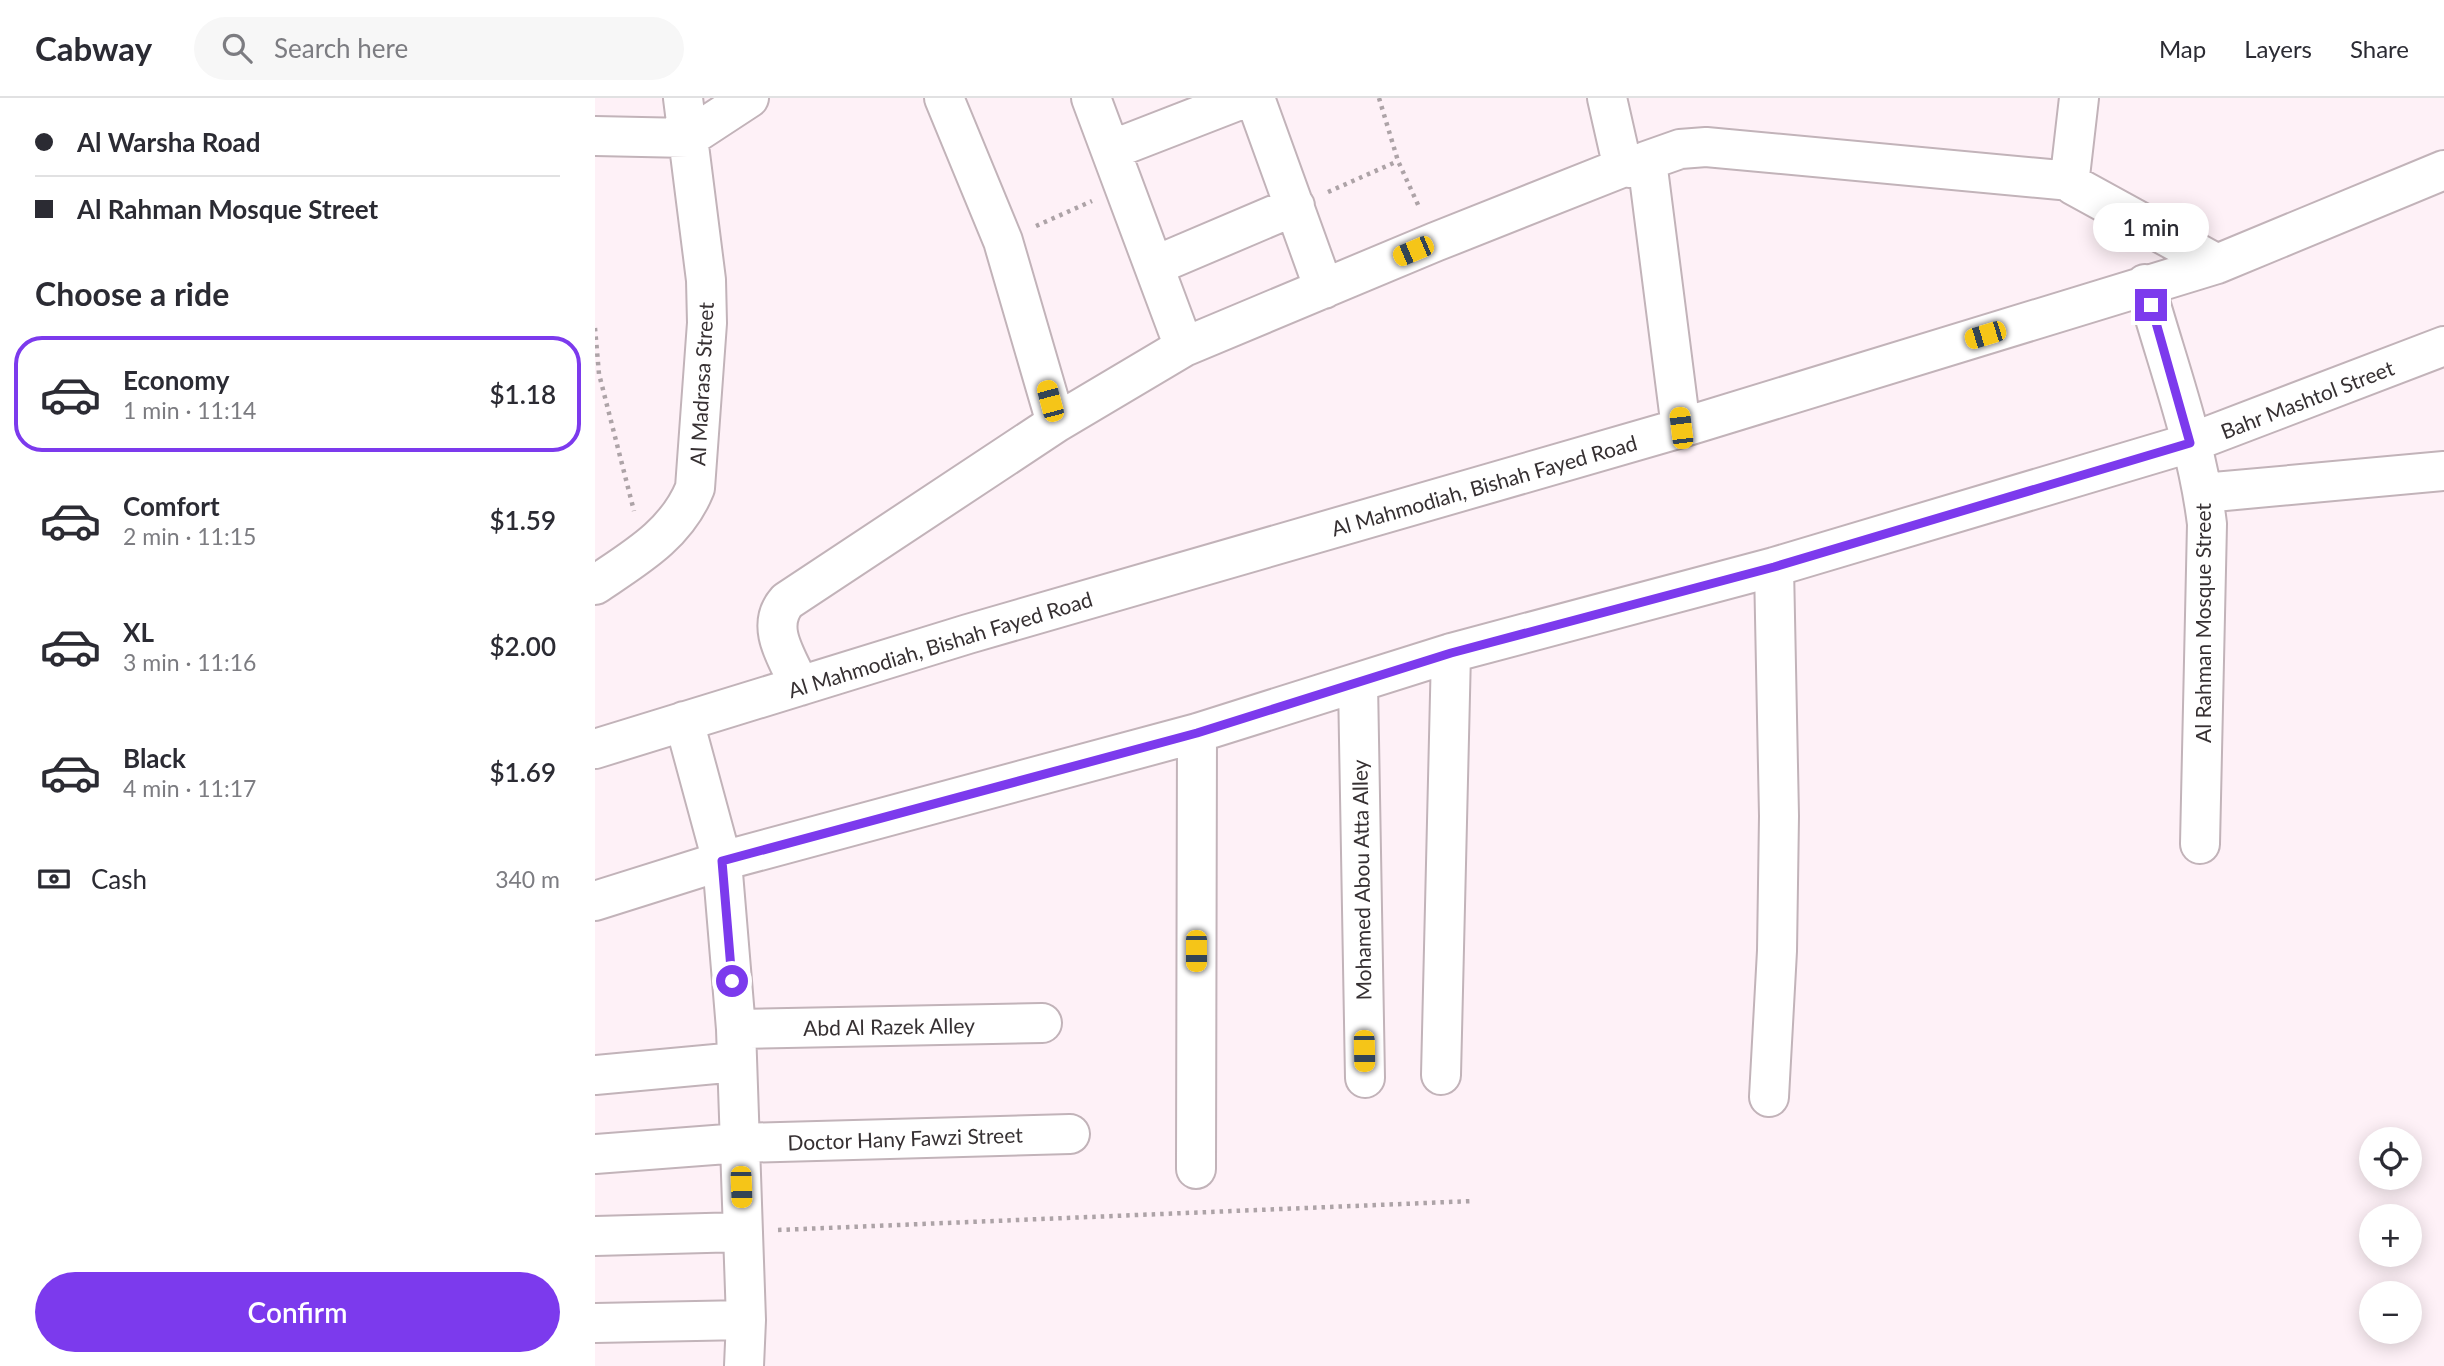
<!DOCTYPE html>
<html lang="en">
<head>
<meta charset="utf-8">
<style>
	:root { --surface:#fff; --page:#f7f7f7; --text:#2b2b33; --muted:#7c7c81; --line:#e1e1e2; --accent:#7c3aed }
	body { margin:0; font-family:Lato,sans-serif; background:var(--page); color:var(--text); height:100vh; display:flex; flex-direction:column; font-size:26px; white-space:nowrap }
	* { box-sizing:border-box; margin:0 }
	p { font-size:23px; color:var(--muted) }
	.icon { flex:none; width:38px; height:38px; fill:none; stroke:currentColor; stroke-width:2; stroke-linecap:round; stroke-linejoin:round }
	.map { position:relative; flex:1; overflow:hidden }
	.side { display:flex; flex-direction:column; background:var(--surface); width:595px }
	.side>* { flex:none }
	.guide { display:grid; align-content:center; height:154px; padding:0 35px; background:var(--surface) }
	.fabs { position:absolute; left:1764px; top:1029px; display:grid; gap:14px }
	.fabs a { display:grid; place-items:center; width:63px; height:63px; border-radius:50%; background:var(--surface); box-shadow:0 4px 18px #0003; font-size:35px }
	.end { position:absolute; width:32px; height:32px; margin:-16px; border:9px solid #7c3aed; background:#fff; box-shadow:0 0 0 4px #fff }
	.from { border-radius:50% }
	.bubble { position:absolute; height:49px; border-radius:24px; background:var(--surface); box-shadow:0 4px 18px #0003; font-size:23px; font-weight:600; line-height:49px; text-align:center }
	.car { position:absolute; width:21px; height:42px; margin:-21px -10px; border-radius:9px; box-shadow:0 0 5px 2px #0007; background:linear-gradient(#f5c518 24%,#345 0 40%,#f5c518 0 76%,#345 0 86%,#f5c518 0) }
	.guide b { display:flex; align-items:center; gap:24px; height:66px; font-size:26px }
	.guide b+b { border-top:2px solid var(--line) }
	.guide i { width:18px; height:18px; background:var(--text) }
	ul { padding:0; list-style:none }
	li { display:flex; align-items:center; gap:21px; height:116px; margin:0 14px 10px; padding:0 21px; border:4px solid transparent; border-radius:28px }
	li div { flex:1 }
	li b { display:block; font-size:26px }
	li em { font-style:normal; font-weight:600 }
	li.on { border-color:var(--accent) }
	li>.icon { width:63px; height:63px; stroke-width:1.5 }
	h2 { padding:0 35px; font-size:32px; line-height:84px }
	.pay { display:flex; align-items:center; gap:18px; height:77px; padding:0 35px; font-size:26px }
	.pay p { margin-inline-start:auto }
	.cta { display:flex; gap:14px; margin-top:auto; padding:14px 35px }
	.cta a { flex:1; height:80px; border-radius:42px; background:var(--accent); color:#fff; font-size:28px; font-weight:600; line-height:80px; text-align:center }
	header { display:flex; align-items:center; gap:42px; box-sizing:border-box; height:98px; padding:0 35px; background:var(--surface); border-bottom:2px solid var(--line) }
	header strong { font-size:33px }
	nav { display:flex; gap:38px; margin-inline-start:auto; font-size:24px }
	.search { width:490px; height:63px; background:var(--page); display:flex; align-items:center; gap:18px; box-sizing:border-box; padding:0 24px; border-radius:38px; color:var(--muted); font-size:26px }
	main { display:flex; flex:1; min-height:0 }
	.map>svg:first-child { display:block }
</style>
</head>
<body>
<header>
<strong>Cabway</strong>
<div class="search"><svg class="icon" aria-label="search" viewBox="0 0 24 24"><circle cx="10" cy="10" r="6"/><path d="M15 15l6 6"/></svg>Search here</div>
<nav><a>Map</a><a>Layers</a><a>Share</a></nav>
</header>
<main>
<section class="side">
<div class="guide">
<b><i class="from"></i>Al Warsha Road</b>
<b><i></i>Al Rahman Mosque Street</b>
</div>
<h2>Choose a ride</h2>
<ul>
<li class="on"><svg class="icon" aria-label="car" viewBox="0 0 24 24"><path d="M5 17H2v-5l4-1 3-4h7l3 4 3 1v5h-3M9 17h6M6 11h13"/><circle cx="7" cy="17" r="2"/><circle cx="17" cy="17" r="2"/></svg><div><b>Economy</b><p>1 min · 11:14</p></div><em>$1.18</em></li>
<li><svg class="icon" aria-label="car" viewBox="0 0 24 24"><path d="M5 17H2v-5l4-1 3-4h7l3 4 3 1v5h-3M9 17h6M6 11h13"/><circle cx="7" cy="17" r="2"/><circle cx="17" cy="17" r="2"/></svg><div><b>Comfort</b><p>2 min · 11:15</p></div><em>$1.59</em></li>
<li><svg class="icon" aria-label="car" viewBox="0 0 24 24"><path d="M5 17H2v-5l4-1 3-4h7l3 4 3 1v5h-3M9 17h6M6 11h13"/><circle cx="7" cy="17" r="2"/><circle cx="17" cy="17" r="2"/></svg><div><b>XL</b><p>3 min · 11:16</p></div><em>$2.00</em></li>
<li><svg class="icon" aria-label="car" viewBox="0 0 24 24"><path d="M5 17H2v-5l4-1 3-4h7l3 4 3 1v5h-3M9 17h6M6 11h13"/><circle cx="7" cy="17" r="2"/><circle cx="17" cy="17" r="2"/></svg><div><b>Black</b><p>4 min · 11:17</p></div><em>$1.69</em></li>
</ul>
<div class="pay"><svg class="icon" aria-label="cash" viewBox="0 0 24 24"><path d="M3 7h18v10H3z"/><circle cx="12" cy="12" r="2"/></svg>Cash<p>340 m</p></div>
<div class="cta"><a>Confirm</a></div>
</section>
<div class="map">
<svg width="1849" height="1268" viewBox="0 0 1849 1268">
	<rect width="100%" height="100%" fill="#fef1f7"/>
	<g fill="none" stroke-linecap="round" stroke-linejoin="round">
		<g stroke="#c2b3b9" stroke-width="42">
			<path id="minor" d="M349,0L408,143L461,325
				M496,0L589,249
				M660,0L729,191
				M1012,0L1027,66L1034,70L1052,63L1086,330
				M1484,0L1475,78L1478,87L1622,166
				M0,38L93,40L154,0
				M516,52L650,0
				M1051,63L1085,51L1111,49L1476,83
				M559,168L700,108
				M1550,186C1572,265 1602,344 1612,426L1605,746
				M1608,395L1849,373
				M0,487C40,460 81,437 100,390L112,225L111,182L88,0
				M763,585L770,980
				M205,588C193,561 169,529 192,503L461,325L589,249L840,144L1029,69
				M89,623L127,763L141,931L151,1222L149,1268
				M0,651L373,536L1086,330L1622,166L1849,72
				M0,803L127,763L602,635L856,555L1179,469L1595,345L1849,248
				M141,931L447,925
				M0,977L142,964
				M846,977L856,555
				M1174,999L1182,853L1184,718L1179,469
				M0,1056L145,1045L475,1036
				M601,1071L602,635
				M0,1138L148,1134
				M0,1225L151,1222"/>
		</g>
		<path stroke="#ada3a7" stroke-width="4.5" stroke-dasharray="3.5 5" stroke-linecap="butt" d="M784,0L803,63L825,111
			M733,94L803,63
			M441,128L497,103
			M0,230L4,276L39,413
			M183,1132L878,1103"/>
		<use href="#minor" stroke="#fff" stroke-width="38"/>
	</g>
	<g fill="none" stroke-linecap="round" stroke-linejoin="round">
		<path stroke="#7c3aed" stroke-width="9" d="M137,883L127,763L602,635L856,555L1179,469L1595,345L1556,207"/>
	</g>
	<g text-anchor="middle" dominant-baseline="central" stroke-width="6" stroke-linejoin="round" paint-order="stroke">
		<g font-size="21" fill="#363032" stroke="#fff">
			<text transform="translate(106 286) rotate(-87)">Al Madrasa Street</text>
			<text transform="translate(1712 301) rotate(-21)">Bahr Mashtol Street</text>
			<text transform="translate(889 387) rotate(-16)">Al Mahmodiah, Bishah Fayed Road</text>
			<text transform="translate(1607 525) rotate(-90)">Al Rahman Mosque Street</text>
			<text transform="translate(345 546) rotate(-17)">Al Mahmodiah, Bishah Fayed Road</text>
			<text transform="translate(766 782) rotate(-91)">Mohamed Abou Atta Alley</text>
			<text transform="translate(294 928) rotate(-1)">Abd Al Razek Alley</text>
			<text transform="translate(310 1040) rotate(-2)">Doctor Hany Fawzi Street</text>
		</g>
	</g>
</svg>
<div class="fabs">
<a><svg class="icon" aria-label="locate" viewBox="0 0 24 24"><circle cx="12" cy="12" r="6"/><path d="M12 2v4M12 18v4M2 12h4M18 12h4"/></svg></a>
<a>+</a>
<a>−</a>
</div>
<i class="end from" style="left:137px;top:883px"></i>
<i class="end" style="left:1556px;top:207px"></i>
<div class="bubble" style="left:1498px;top:105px;width:116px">1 min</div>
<i class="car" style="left:818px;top:153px;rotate:247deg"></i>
<i class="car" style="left:1390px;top:237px;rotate:253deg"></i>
<i class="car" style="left:455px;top:303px;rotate:345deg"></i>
<i class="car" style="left:1086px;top:330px;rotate:353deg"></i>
<i class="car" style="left:601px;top:853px;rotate:180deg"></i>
<i class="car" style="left:769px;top:953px;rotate:179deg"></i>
<i class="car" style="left:146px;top:1089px;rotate:178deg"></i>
</div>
</main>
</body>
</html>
